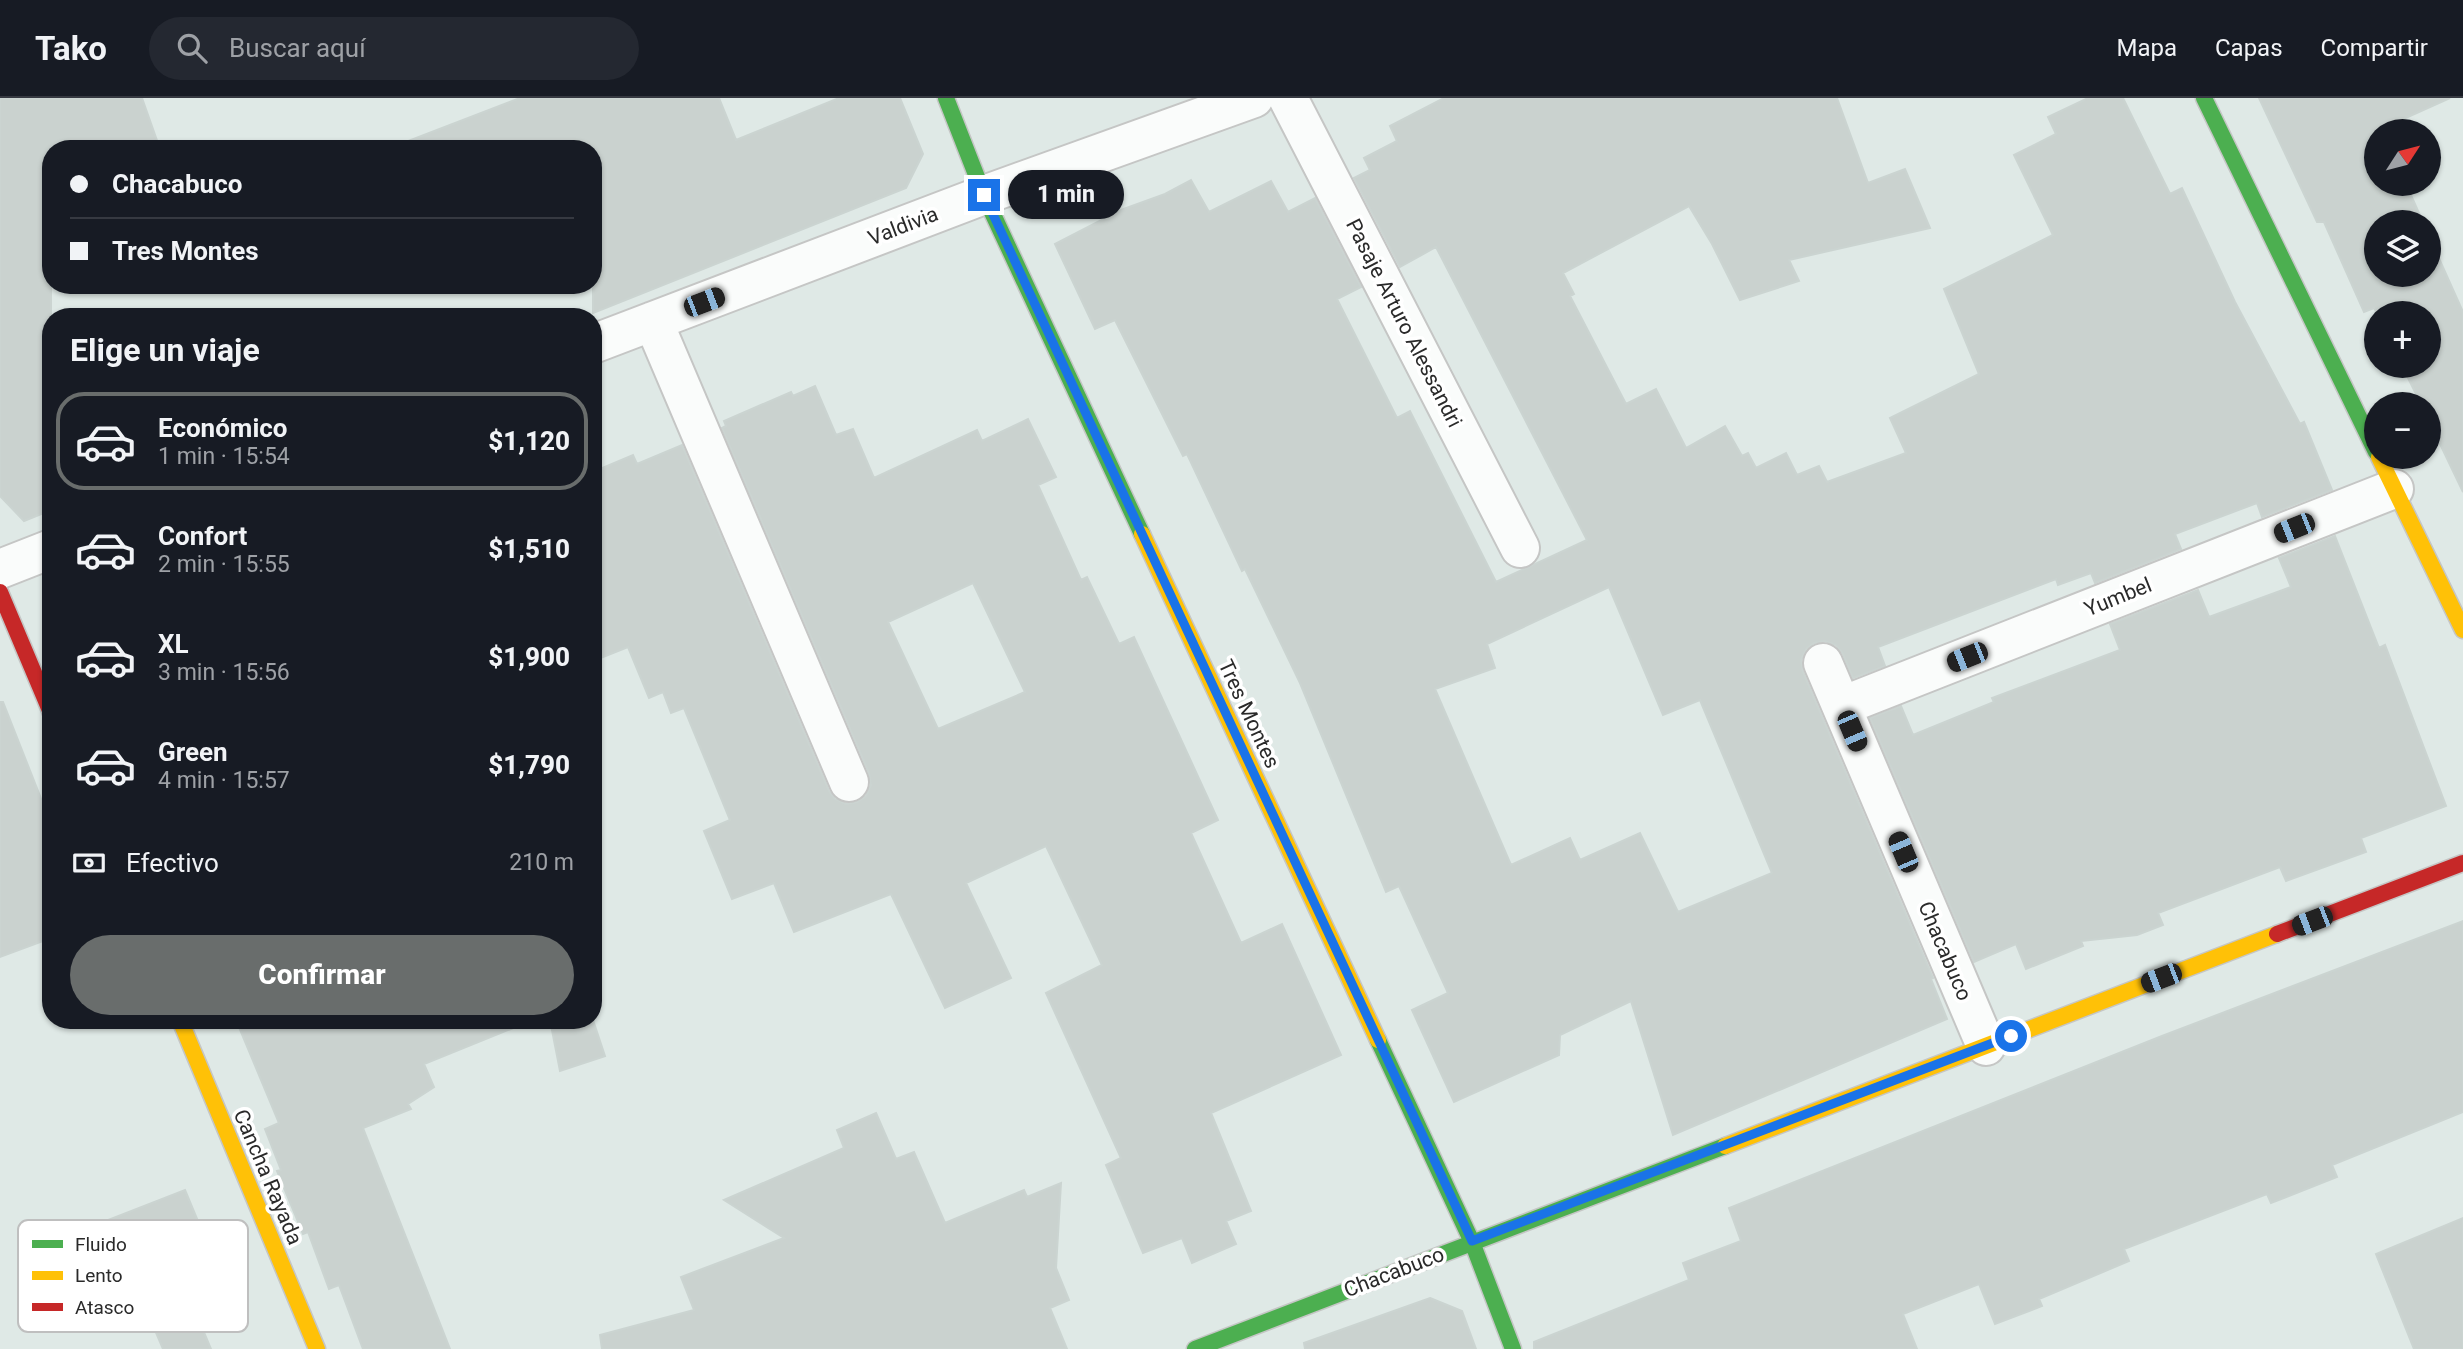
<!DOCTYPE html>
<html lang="es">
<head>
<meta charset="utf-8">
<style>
	:root { --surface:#171b24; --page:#242831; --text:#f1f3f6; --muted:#9ea1a6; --line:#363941; --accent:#696d6c }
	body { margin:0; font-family:Roboto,sans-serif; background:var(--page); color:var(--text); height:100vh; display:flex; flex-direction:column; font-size:26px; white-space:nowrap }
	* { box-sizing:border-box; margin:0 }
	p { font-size:23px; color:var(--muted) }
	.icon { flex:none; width:38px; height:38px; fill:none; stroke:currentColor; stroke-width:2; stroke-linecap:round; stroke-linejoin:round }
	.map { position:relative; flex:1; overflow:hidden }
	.panel { position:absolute; left:42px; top:210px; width:560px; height:721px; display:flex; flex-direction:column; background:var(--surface); border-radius:28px; box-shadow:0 2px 5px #0004 }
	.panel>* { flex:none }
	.top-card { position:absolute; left:42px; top:42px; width:560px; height:154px; border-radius:28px; box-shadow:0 2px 5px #0004; display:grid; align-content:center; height:154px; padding:0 28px; background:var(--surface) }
	.needle { width:46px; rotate:54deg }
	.buttons { position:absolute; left:2364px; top:21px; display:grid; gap:14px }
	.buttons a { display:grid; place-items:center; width:77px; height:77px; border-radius:50%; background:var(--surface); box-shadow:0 2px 5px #0004; font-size:35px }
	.end { position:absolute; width:32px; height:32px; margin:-16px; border:9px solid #1a73e8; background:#fff; box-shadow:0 0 0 4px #fff }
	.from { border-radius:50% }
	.bubble { position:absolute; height:49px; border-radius:24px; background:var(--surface); box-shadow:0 2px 5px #0004; font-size:23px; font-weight:800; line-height:49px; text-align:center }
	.car { position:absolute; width:21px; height:42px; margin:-21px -10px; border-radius:9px; box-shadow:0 0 5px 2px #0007; background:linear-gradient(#222 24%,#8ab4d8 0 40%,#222 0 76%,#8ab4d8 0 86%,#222 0) }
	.top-card b { display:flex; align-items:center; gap:24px; height:66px; font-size:26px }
	.top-card b+b { border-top:2px solid var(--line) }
	.top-card i { width:18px; height:18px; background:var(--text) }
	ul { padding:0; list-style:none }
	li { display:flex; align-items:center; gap:21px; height:98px; margin:0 14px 10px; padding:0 14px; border:4px solid transparent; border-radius:28px }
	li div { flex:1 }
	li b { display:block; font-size:26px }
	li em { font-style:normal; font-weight:800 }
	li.current { border-color:var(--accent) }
	li>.icon { width:63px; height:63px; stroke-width:1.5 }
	h2 { padding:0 28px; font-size:32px; line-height:84px }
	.pay { display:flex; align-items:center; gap:18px; height:77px; padding:0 28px; font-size:26px }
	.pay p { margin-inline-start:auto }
	.button { display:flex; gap:14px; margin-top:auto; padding:14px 28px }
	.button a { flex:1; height:80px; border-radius:42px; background:var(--accent); color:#fff; font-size:28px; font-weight:800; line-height:80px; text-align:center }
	header { display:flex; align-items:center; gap:42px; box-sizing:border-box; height:98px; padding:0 35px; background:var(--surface); border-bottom:2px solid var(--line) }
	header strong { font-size:33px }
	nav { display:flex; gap:38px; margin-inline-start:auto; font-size:24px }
	.search { width:490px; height:63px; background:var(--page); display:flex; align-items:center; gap:18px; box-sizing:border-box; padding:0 24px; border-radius:38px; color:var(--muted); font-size:26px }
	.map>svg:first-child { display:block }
</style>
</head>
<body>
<header>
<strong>Tako</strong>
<div class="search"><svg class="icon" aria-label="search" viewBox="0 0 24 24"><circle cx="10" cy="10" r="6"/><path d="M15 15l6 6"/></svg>Buscar aquí</div>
<nav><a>Mapa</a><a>Capas</a><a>Compartir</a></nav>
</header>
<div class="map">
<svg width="2463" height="1251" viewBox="0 0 2463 1251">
	<rect width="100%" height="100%" fill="#dfe9e6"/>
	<path fill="#cad2cf" stroke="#cbd4d1" stroke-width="2" fill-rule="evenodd" d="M0,0H142L160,51H51V412L24,423L0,398Z
		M520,0H719L736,42L839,0H900L923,56L906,90L593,215V51H398V47Z
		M1444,0H1837L1868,85L1905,71L1930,130L1789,162L1799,183L1740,202L1712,146L1689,108L1563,175L1574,196L1570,198L1626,306L1656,291L1686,350L1725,328L1742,358L1748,355L1756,370L1786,355L1797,377L1819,368L1827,384L1906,355L1890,320L1979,276L1944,191L2053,137L2014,57L2056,36L2048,19L2088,0H2123L2170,96L2182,90L2235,204L2300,326L2304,324L2332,392L2262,419L2257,405L2175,436L2181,451L2095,485L2091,475L2058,487L2056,481L1878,549L1885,568L1853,580L1843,556L1836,547L1825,543L1814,545L1806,551L1801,562L1803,574L1933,880L1931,881L1947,921L1673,1037L1631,903L1560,937L1559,957L1454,1004L1412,912L1448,895L1399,788L1386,794L1300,585L1245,471L1242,473L1187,356L1183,358L1115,222L1095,231L1055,146L1121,112L1165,96L1191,82L1209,114L1271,83L1288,114L1315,100L1361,189L1337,201L1397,320L1410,313L1496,484L1587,442L1436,149L1400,169L1354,80L1370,72L1364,60L1397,43L1390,28ZM1609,489L1663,617L1700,602L1772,775L1678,814L1640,735L1580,762L1570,740L1511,767L1435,591L1495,570L1487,546Z
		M2259,0H2450L2381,31L2382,33H2376V86H2406L2423,124H2376V177H2429V138L2463,214V394L2429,323V306H2421L2402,268H2429V215H2377L2374,210L2364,214L2324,124H2317Z
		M815,288L836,337L853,331L874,380L977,332L982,343L1028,321L1056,379L1038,387L1081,482L1087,479L1119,546L1134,539L1218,722L1191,735L1241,845L1282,826L1341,957L1211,1015L1251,1113L1226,1123L1236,1146L1192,1165L1182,1140L1143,1155L1106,1067L1121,1060L1046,895L1102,867L1046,748L966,785L1011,880L945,910L891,796L794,834L774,785L732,801L704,733L730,722L684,610L671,615L663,594L649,600L628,549L593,563V374L633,357L637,366L682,347L829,693L835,701L846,706L857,704L866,698L871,687L869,675L722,330L726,328L724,323L791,294L793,298ZM973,485L1025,594L938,631L888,524Z
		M2335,438L2379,550L2385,547L2446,708L2361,740L2366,754L2286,783L2280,769L2158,815L2163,827L2137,837L2081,843L2083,848L2026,871L2016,846L1974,864L1870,620L1901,608L1913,637L1994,604L1992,600L2120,552L2110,526L2198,492L2209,519L2291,489L2279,460Z
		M0,604H3L51,726V840L0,859Z
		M2463,823V1014L2332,1067L2337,1079L2271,1105L2267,1096L2124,1151L2129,1163L2039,1201L2042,1208L1995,1226L1979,1186L1903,1216L1917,1251H1534V1244L1689,1182L1683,1165L1741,1143L1729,1110L2162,938Z
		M236,922H528V924L424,966L434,989L408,1006L411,1011L363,1030L450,1251H363L339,1187L329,1191L308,1134L303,1136L277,1073L281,1072L265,1031L279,1025Z
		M550,922H593L605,958L560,973Z
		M876,1015L896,1061L914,1054L945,1125L1024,1092L1027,1099L1061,1085L1056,1170L1069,1202L1050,1210L1067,1251H602L600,1237L694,1212L681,1179L784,1140L724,1102L844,1050L837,1032Z
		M185,1092L212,1157L222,1153L246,1214L203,1232L211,1251H163L108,1122Z
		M2463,1120V1251H2414L2376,1156Z
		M1430,1200L1462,1213L1476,1251H1305L1304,1245Z"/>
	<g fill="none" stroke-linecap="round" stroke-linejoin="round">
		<g stroke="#c5c6c5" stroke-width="42">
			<path id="street" d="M1288,0L1520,450
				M653,223L849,684
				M593,246L984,97L1254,0
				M0,471L51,451
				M1823,565L1986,948
				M1842,608L2394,391"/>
		</g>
		<g stroke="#c5c6c5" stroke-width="19">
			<path id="fast" d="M946,0L984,97L1142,436
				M2204,0L2376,354
				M1378,942L1472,1144L1513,1251
				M1195,1251L1725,1048"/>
		</g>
		<g stroke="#c5c6c5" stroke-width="19">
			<path id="slow" d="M2379,359L2463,532
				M1142,436L1378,942
				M180,922L317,1251
				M1725,1048L2277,836"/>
		</g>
		<g stroke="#c5c6c5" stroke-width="19">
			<path id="jam" d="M0,494L51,615
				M2277,836L2463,765"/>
		</g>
		<use href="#street" stroke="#fafcfb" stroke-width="38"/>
		<use href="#fast" stroke="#4caf50" stroke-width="16"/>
		<use href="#slow" stroke="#ffc107" stroke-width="16"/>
		<use href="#jam" stroke="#c62828" stroke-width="16"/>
	</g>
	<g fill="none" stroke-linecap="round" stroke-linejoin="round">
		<path stroke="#1a73e8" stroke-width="9" d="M984,97L1472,1143L2011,938"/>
	</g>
	<g text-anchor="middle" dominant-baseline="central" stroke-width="7" stroke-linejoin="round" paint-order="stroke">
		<g font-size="21" fill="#2a2a2a" stroke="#fff">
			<text transform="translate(903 128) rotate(-21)">Valdivia</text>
			<text transform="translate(1404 225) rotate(63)">Pasaje Arturo Alessandri</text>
			<text transform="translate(2118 499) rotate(-22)">Yumbel</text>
			<text transform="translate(1249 616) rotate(65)">Tres Montes</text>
			<text transform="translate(1945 853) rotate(67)">Chacabuco</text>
			<text transform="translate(268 1079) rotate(67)">Cancha Rayada</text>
			<text transform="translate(1394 1174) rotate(-21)">Chacabuco</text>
		</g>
	</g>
	<rect x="18" y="1122" width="230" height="112" rx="10" fill="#fff" stroke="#bfbfbf" stroke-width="2"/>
	<rect x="32" y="1142" width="31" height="8" fill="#4caf50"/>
	<rect x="32" y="1173" width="31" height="9" fill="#ffc107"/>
	<rect x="32" y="1205" width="31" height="8" fill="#c62828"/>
	<g font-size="19" fill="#2a2a2a">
		<text x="75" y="1153">Fluido</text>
		<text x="75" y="1184">Lento</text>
		<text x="75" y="1216">Atasco</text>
	</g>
</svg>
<div class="buttons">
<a><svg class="needle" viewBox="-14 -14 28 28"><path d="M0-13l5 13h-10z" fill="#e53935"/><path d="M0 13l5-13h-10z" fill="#9ea1a6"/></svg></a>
<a><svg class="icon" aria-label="layers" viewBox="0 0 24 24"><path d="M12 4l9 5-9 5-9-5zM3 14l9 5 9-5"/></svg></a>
<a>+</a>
<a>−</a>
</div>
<i class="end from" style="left:2011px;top:938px"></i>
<i class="end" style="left:984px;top:97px"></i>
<div class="bubble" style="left:1008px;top:72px;width:116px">1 min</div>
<i class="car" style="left:704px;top:204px;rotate:69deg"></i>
<i class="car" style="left:2294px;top:430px;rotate:248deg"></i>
<i class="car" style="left:1967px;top:559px;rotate:248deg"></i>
<i class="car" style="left:1852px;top:633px;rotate:157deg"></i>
<i class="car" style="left:1903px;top:754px;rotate:337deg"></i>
<i class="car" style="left:2312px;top:823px;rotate:249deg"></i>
<i class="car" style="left:2161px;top:880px;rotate:249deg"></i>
<div class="top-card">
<b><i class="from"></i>Chacabuco</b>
<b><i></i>Tres Montes</b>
</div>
<section class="panel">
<h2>Elige un viaje</h2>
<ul>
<li class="current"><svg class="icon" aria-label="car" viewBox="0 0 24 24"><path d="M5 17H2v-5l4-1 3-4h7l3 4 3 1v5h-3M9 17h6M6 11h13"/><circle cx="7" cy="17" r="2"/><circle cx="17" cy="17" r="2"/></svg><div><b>Económico</b><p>1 min · 15:54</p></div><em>$1,120</em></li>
<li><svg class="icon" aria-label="car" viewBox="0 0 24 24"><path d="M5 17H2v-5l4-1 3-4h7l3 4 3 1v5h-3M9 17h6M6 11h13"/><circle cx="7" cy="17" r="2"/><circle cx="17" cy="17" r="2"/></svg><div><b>Confort</b><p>2 min · 15:55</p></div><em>$1,510</em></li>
<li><svg class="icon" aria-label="car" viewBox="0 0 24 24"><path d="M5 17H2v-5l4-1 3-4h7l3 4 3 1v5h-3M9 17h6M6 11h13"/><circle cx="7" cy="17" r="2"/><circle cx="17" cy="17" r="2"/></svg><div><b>XL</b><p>3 min · 15:56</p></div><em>$1,900</em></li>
<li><svg class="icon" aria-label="car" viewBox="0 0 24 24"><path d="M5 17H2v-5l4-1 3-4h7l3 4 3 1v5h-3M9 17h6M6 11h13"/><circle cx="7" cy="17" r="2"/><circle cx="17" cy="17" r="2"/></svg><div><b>Green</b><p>4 min · 15:57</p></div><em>$1,790</em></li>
</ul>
<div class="pay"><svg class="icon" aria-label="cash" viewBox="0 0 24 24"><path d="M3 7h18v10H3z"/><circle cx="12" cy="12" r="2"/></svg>Efectivo<p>210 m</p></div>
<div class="button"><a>Confirmar</a></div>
</section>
</div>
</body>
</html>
